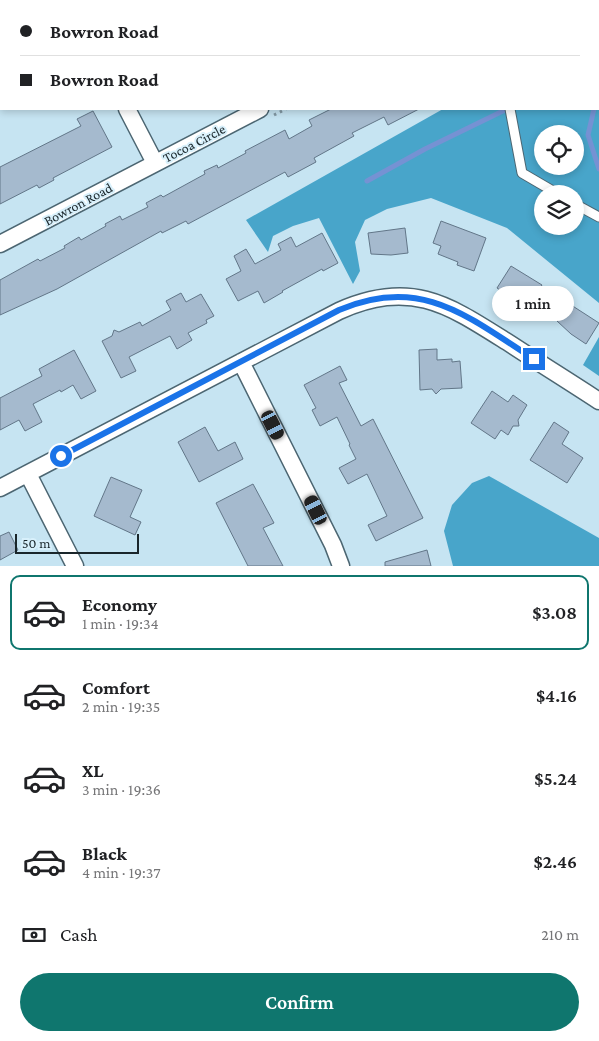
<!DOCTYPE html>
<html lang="en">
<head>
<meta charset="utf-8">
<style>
	:root { --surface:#fff; --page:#f2f2f2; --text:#202124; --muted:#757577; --line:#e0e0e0; --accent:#0f766e }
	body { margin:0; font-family:"Crimson Pro",serif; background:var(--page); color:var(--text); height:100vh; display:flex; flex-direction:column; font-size:19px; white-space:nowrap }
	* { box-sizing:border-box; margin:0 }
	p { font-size:16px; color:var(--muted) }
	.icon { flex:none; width:28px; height:28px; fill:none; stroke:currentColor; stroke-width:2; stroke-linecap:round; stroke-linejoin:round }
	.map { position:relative; height:566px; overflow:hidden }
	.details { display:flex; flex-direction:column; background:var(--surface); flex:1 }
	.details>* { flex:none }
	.guide { position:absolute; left:0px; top:0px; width:600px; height:110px; box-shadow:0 2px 8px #0003; display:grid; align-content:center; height:110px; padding:0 20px; background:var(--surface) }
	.buttons { position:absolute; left:534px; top:125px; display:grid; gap:10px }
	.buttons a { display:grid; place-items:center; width:50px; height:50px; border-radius:50%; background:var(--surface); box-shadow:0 2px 8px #0003; font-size:25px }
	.scale { position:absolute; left:15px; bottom:12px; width:124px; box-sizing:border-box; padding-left:5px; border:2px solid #1a262b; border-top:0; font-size:14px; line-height:18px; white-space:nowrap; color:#1a262b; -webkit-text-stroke:4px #d8f0fb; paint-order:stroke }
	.end { position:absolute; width:22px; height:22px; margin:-11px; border:6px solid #1a73e8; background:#fff; box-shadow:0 0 0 2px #fff }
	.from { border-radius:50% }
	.bubble { position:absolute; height:35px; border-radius:18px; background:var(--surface); box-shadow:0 2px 8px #0003; font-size:16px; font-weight:600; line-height:35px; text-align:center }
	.car { position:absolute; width:15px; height:30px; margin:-15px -8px; border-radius:6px; box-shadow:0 0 4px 1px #0007; background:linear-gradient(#222 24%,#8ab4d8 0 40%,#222 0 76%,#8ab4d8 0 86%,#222 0) }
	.guide b { display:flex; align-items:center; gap:18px; height:48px; font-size:19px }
	.guide b+b { border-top:1px solid var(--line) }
	.guide i { width:12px; height:12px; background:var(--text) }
	ul { padding:9px 0 0; list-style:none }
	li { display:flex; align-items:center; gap:15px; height:75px; margin:0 10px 8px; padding:0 10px; border:2px solid transparent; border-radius:10px }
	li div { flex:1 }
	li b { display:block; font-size:19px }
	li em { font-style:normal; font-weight:600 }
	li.on { border-color:var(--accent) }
	li>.icon { width:45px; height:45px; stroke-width:1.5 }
	.pay { display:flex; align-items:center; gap:12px; height:55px; padding:0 20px; font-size:19px }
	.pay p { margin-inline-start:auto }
	.button { display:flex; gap:10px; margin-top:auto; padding:10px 20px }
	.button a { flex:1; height:58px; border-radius:30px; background:var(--accent); color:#fff; font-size:20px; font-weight:600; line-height:58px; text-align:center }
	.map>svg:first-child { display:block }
</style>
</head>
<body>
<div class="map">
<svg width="599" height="566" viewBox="0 0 599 566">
	<rect width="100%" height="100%" fill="#c6e4f2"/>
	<path fill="#48a5ca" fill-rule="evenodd" d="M536,0H599V303L507,228L431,198L387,209L365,220L355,242L360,271L353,284L319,218L293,226L273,236L268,252L246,220L443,109H599V1ZM542,134H575V166H542ZM542,194H575V226H542Z
		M599,337V376L583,365Z
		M489,476L599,538V566H453L444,531L452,505L472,483Z"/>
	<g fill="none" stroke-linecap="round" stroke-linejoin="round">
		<path stroke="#7592d3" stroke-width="5" d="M599,88V86
			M594,109L588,135L599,169
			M367,181L425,149L507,109"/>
	</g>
	<path fill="#a5bace" stroke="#627688" d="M331,109H419L388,125L384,117L352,133L354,136L314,158L316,162L288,177L285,172L188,224L186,221L162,233L161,231L57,289L0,315V280L38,259L40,261L65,248L64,246L79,237L81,240L106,226L105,224L120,216L122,220L148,207L146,203L161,195L163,197L205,174L204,171L217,165L218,168L246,153L245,151L285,130L289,139L312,126L309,120Z
		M93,111L112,147L53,178L54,180L39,188L37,185L0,204V167L81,126L77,119Z
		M441,221L486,238L474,271L457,265L458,262L438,254L441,246L433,243Z
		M405,228L408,253L391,255L371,254L368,233Z
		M322,233L338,263L323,271L322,269L282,291L283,292L264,303L258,291L238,301L226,279L241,271L234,256L246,249L255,264L281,250L278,244L291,237L296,247Z
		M511,266L542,285L530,303L518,294L514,299L497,288Z
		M181,293L186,302L201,294L214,316L206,320L207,323L188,333L192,340L177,349L170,336L129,357L136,371L121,378L102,341L112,336L114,330L119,332L140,322L142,326L171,310L166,301Z
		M568,303L599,323L586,344L571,334L557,321Z
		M437,349V360L452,359V362L460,361L462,388L441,389L436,394L432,389L420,390L419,350Z
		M74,350L96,391L81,399L73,385L61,392L60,390L33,404L42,422L25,431L19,420L0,430V398L42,376L39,369Z
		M340,366L347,380L339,383L361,426L373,419L423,518L376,541L368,525L387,516L367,474L348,484L339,468L356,459L349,445L350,444L337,417L320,426L312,410L316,408L304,385Z
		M492,391L508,402L513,395L527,405L518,420L519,426H513L508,435L501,430L495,439L471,423Z
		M554,422L569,432L562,444L583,458L567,483L530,460Z
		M205,427L218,451L235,442L243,459L199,482L178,442Z
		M111,477L142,490L130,517L141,522L135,535L94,516Z
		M253,484L274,523L263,528L283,566H248L216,503Z
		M9,532L18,550L0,560V536Z
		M427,550L431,566H385V562Z"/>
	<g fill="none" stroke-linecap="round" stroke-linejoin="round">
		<g stroke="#4c6672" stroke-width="11">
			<path id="lane" d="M510,109L522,173L558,194
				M575,204L599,217"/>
		</g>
		<g stroke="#4c6672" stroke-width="19">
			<path id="street" d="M43,0L44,1
				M65,1L66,0
				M476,1H494
				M127,109L155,163
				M0,244L260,109
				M241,362L333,545L341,566
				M28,474L75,566
				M0,488L339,311C413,278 450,306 512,345C541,364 570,382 599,401"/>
		</g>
		<path stroke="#8298a3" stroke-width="3" stroke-dasharray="2.5 4" stroke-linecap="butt" d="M441,1L443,0
			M274,115L286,109"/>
		<use href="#lane" stroke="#fff" stroke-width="9"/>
		<use href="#street" stroke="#fff" stroke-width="16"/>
	</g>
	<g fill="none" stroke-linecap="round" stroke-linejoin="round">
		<path stroke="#1a73e8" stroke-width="6" d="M61,456L339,310C421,275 467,316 534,359"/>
	</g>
	<g text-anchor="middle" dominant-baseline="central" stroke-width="4" stroke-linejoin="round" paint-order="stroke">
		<g font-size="14" fill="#1a262b" stroke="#d8f0fb">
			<text transform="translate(194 143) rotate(-27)">Tocoa Circle</text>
			<text transform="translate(78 204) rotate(-28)">Bowron Road</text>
		</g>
	</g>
</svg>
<div class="buttons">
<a><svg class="icon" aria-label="locate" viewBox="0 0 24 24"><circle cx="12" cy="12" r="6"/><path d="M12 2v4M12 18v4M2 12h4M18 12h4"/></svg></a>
<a><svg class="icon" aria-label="layers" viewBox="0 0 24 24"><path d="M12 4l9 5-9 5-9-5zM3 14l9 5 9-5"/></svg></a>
</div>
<div class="scale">50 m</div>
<i class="end from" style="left:61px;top:456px"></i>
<i class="end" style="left:534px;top:359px"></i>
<div class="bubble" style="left:492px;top:286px;width:82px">1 min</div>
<i class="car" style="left:273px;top:425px;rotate:153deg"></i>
<i class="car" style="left:316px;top:510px;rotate:334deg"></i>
<div class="guide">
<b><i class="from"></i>Bowron Road</b>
<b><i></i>Bowron Road</b>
</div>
</div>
<section class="details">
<ul>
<li class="on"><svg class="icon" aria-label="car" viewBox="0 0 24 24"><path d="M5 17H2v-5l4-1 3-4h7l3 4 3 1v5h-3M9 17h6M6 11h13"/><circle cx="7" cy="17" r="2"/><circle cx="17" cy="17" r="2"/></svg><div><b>Economy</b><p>1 min · 19:34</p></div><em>$3.08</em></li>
<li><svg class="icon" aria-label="car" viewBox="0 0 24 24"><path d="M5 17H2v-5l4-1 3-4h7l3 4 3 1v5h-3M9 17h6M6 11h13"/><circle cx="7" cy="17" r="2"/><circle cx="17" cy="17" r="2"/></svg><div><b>Comfort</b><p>2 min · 19:35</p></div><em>$4.16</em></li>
<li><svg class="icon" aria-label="car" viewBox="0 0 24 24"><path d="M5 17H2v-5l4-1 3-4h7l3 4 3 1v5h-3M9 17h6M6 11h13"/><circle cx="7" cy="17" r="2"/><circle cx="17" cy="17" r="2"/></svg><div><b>XL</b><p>3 min · 19:36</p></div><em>$5.24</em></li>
<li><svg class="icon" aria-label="car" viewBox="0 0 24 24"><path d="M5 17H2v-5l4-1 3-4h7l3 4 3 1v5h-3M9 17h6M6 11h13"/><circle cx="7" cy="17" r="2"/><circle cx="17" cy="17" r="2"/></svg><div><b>Black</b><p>4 min · 19:37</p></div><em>$2.46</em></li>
</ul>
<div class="pay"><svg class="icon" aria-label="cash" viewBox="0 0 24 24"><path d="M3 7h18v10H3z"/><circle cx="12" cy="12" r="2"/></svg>Cash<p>210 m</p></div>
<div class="button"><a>Confirm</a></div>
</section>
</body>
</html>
